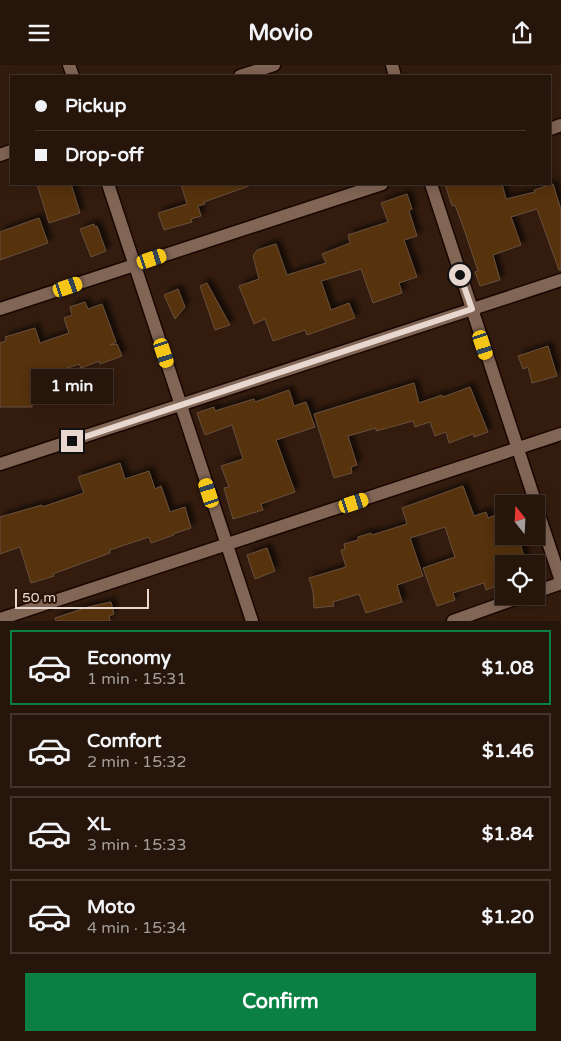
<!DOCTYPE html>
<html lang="en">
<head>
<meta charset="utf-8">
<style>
	:root { --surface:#26150a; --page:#322218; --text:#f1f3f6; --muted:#a49f9c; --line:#42342b; --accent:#0b8043 }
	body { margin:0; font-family:"Varela Round",sans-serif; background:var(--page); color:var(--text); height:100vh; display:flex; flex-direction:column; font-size:19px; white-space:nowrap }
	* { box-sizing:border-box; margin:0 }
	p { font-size:16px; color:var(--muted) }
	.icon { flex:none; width:28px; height:28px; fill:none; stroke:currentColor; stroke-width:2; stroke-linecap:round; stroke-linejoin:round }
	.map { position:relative; height:556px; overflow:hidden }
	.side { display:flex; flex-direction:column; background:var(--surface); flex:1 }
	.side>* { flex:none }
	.hud { position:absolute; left:10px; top:10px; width:541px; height:110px; border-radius:0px; box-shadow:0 2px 12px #0003,0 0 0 1px var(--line); display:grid; align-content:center; height:110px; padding:0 25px; background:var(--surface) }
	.needle { width:32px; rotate:342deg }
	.fabs { position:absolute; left:495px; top:430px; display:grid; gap:10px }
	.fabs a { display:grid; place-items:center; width:50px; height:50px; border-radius:0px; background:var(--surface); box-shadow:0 2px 12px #0003,0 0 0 1px var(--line); font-size:25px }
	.scale { position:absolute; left:15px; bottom:12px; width:134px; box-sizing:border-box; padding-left:5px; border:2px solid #e7d7ce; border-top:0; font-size:14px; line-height:18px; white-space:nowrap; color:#e7d7ce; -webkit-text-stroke:4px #291306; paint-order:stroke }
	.end { position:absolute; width:22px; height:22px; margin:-11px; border:6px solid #e7d7ce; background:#111; box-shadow:0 0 0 2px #111 }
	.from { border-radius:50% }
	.bubble { position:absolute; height:35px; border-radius:0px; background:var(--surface); box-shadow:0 2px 12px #0003,0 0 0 1px var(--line); font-size:16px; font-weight:800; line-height:35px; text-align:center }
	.car { position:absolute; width:15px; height:30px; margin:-15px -8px; border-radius:6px; box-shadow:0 0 4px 1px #0007; background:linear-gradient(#f5c518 24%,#345 0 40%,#f5c518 0 76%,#345 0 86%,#f5c518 0) }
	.hud b { display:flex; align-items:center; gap:18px; height:48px; font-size:19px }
	.hud b+b { border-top:1px solid var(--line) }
	.hud i { width:12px; height:12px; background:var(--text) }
	ul { padding:9px 0 0; list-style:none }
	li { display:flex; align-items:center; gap:15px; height:75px; margin:0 10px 8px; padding:0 15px; border:2px solid var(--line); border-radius:0px }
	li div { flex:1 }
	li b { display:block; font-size:19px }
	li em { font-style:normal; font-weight:800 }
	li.selected { border-color:var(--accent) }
	li>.icon { width:45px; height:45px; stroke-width:1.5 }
	.action { display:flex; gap:10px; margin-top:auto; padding:10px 25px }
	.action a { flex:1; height:58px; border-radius:0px; background:var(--accent); color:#fff; font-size:20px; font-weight:800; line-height:58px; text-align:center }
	header { display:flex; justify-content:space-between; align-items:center; height:65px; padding:0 25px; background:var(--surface); font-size:22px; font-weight:800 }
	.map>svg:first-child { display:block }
</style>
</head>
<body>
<header><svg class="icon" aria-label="menu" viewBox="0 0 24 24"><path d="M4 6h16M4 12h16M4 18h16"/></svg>Movio<svg class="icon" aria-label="share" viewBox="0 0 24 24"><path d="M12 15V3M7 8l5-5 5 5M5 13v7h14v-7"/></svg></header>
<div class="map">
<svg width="561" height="556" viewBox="0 0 561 556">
	<defs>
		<filter id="shadow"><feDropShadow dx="4.5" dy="-4.5" stdDeviation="2.5" flood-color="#0009"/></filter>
	</defs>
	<rect width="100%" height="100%" fill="#331c0e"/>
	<path fill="#57320f" stroke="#674f3c" filter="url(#shadow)" d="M37,119H71L80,148L49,158Z
		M181,119H249V121L204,137L205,139L198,141L201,151L191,154L192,157L164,165L158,148L187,139Z
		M445,119H502L506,134L535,127L534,125L553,119L561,145V205H559L537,144L511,152L521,180L493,190L500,215L480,221L475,207L478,206L465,167L455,140L452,141Z
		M407,129L412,144L409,146L417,171L404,175L417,212L399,218L402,228L373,238L361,204L321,216L331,245L349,238L355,253L307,270L305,265L273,276L265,254L254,259L239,221L259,214L253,191L257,185L276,179L287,210L326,198L322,189L350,178L348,170L388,157L381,138Z
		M39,153L48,178L0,195V167Z
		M94,159L95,162L97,161L106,186L91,192L80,164Z
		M207,218L230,260L215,265L200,221Z
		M178,224L185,242L175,254L164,230Z
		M85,237L88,244L102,239L116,277L110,280L117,279L122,291L100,299L99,296L81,303L79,299L33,315L32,342H0V278L6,276L5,272L35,263L40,278L69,268L64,253L72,250L70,242Z
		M548,281L557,311L532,318L528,302L523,304L518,291Z
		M414,318L419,338L442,330L443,332L470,322L488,367L474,372L473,369L449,378L446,367L435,371L430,357L415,362L413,356L376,366V363L348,371L357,400L351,402L352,408L334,413L314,349Z
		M289,325L294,341L306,337L315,362L276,375L295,427L261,439L263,445L233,454L224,423L229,422L221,401L243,394L232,360L205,370L197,348L214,342L215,346L254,334L255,337Z
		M120,398L125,414L149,406L155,424L161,421L170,447L185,442L191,463L173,469L174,470L151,478L149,472L110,485V488L53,509L54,511L31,518L20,482L0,489V452L42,440V442L84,428L78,412Z
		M463,421L474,451L486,447L488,453L504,447V471H517L527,499H504V518L486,525L484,518L453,528L455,535L437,541L423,503L455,492L445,462L410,473L423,511L397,520L402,537L366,548L359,529L333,537L334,541L314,543L313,526L309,513L346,502L341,485L345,484L344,479L358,475V472L371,468L372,470L407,459L402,443Z
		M267,483L275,506L255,514L247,490Z
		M111,537L114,549L109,551L110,556H56L55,553L88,542Z"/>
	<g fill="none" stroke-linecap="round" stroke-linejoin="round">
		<g stroke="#1a0600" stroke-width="15">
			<path id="minor" d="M69,0L73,11
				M392,0L395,11
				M240,11L274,0
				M550,64L561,60
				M0,90L11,86
				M108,119L252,556
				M431,119L536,439
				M0,244L382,119
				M0,399L561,215
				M536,441L561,516
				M536,527L561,518
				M0,554L561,369
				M453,556L523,531"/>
		</g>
		<use href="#minor" stroke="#816555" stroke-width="12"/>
	</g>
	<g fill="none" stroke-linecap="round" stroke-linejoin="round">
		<path stroke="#e7d7ce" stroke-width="6" d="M72,376L472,244L460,210"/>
	</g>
</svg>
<div class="fabs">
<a><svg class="needle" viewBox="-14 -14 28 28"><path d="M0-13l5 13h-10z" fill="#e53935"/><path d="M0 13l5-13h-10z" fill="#a49f9c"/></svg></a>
<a><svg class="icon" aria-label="locate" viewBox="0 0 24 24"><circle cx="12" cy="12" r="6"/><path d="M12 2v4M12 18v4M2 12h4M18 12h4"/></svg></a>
</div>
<div class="scale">50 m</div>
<i class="end from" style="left:460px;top:210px"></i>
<i class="end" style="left:72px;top:376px"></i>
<div class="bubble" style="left:31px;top:304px;width:82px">1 min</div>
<i class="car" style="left:152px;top:194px;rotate:72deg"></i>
<i class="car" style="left:68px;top:222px;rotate:71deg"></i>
<i class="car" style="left:483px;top:280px;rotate:162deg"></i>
<i class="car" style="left:164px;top:288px;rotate:162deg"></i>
<i class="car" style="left:209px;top:428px;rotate:342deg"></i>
<i class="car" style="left:354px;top:438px;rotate:72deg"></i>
<div class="hud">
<b><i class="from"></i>Pickup</b>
<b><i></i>Drop-off</b>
</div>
</div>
<section class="side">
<ul>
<li class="selected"><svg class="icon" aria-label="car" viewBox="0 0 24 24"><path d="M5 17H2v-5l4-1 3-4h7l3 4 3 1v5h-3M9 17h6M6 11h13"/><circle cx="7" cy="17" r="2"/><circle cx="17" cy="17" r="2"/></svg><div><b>Economy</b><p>1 min · 15:31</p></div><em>$1.08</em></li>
<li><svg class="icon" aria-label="car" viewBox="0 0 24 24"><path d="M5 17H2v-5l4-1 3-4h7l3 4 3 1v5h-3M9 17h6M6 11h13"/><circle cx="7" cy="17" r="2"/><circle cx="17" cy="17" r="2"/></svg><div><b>Comfort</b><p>2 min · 15:32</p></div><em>$1.46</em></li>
<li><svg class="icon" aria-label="car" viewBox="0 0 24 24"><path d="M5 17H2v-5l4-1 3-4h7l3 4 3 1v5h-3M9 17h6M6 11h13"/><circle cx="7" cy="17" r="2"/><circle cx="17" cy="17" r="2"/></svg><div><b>XL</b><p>3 min · 15:33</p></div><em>$1.84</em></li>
<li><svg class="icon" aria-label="car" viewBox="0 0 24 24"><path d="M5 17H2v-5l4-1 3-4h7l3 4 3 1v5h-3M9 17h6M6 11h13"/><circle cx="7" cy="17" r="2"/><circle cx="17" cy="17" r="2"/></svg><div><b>Moto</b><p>4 min · 15:34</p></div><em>$1.20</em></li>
</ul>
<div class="action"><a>Confirm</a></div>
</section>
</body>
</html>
